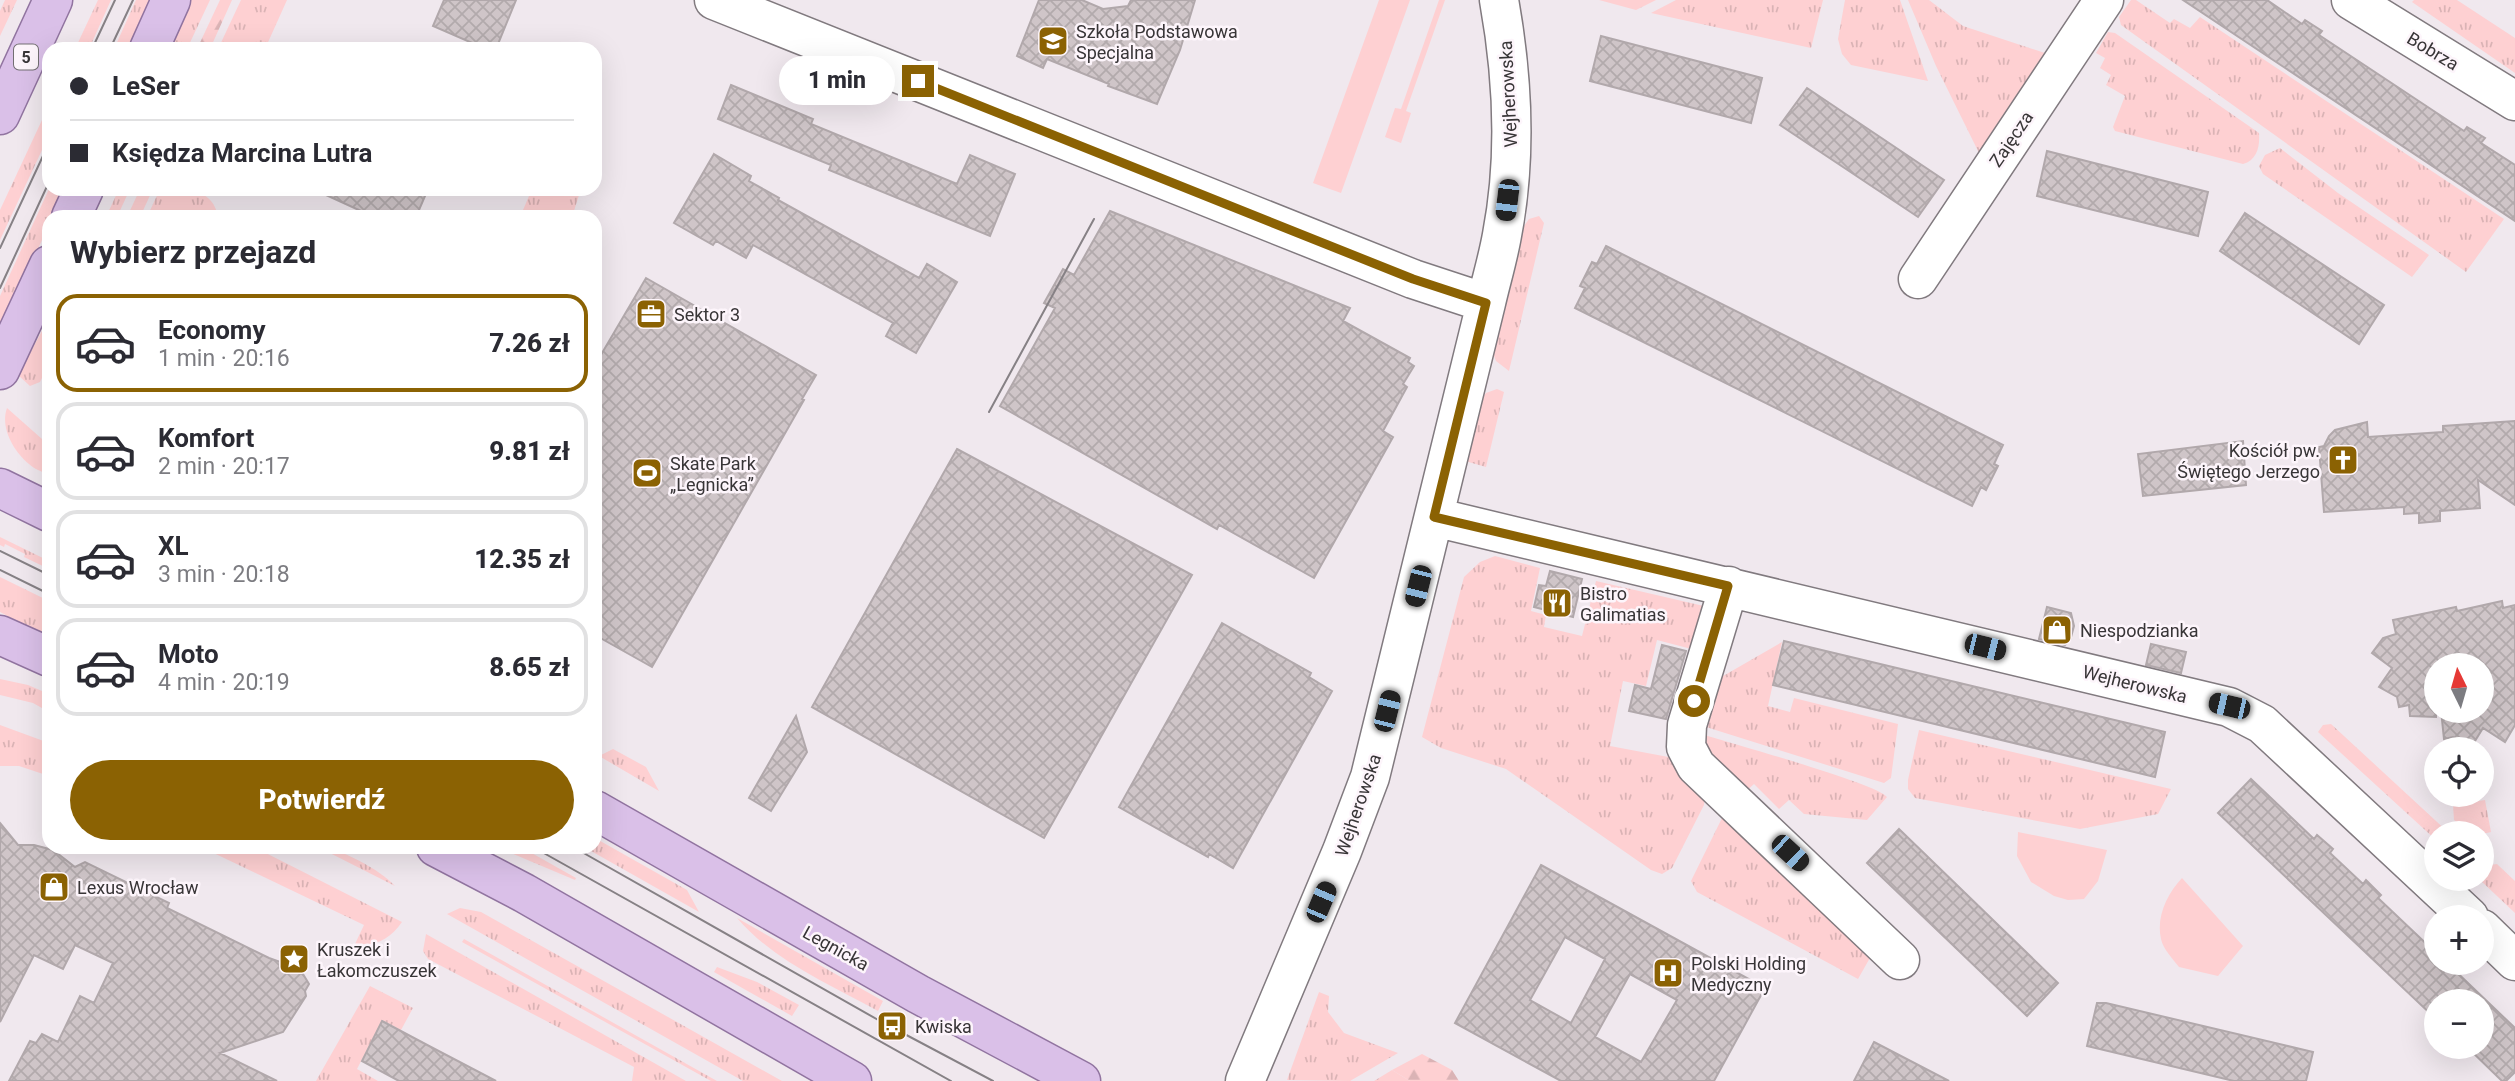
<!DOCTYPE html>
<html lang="pl">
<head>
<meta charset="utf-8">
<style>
	:root { --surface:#fff; --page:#f7f7f7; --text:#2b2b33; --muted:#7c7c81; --line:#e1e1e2; --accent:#8b6203 }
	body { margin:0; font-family:Roboto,sans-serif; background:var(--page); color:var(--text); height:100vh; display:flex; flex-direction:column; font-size:26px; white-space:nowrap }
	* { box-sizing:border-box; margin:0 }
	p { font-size:23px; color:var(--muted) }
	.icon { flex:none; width:38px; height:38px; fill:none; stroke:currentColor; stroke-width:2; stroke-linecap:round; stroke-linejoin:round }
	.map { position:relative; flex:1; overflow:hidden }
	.details { position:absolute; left:42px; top:210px; width:560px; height:644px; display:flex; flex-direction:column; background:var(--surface); border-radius:21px; box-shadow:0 7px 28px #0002 }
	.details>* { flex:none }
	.guide { position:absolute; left:42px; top:42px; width:560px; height:154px; border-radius:21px; box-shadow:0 7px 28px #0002; display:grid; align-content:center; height:154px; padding:0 28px; background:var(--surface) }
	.needle { width:46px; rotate:355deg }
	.buttons { position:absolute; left:2424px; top:653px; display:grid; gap:14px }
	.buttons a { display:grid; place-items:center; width:70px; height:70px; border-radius:50%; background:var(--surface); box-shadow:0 7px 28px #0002; font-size:35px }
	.end { position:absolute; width:32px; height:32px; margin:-16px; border:9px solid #8b6203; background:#fff; box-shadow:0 0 0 4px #fff }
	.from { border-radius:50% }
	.bubble { position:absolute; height:49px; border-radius:24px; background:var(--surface); box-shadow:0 7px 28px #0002; font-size:23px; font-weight:800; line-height:49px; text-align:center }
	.car { position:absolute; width:21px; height:42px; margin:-21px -10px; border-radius:9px; box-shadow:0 0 5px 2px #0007; background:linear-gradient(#222 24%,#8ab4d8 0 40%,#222 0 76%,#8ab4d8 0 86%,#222 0) }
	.guide b { display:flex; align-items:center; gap:24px; height:66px; font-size:26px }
	.guide b+b { border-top:2px solid var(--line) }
	.guide i { width:18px; height:18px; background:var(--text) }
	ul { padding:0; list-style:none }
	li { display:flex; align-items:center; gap:21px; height:98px; margin:0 14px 10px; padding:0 14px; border:4px solid var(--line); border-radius:21px }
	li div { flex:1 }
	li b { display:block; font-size:26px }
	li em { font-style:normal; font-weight:800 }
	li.current { border-color:var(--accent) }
	li>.icon { width:63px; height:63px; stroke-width:1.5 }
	h2 { padding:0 28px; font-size:32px; line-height:84px }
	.cta { display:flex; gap:14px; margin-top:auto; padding:14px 28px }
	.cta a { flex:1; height:80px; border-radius:42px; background:var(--accent); color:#fff; font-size:28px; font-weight:800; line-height:80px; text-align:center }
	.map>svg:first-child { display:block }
</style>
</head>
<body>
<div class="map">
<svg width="2515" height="1081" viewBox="0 0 2515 1081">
	<defs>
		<pattern id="grass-tufts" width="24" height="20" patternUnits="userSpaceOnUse" patternTransform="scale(1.75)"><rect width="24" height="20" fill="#fed0d2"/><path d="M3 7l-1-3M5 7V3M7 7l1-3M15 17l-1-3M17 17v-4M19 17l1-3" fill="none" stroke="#dab3b5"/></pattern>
		<pattern id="forest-firs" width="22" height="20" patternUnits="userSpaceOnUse" patternTransform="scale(1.75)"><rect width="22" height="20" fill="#fed0d2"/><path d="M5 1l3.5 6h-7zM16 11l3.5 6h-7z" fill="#dab3b5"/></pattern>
		<pattern id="building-cross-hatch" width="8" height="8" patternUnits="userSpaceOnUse" patternTransform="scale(1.75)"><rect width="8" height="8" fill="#cfc5c8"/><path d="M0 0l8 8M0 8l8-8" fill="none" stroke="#b2aaac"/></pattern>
	</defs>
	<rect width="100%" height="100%" fill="#f0e8ee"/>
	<path fill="url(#grass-tufts)" d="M5,0H17L0,36V11Z
		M98,0H111L89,49H75Z
		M136,0H153L130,49H114Z
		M190,0H210L187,49H167Z
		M241,0H287L265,49H218Z
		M1599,0H1656L1636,10Z
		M1676,0H1823L1811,48L1651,13Z
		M1845,0H1900L1928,81L1851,65L1842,54L1838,39Z
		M1908,0H1929L1963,26L2045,53L2046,57L1980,155L1936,66Z
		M2131,0H2136L2170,23L2174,19L2190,28L2200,17L2504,219L2466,272L2121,25L2119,17Z
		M2414,0H2457L2515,38V73L2412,2Z
		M2108,32L2115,33L2259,133C2260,147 2257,160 2243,164L2115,131L2113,127L2125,96L2106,85L2111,75L2100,68L2105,58L2096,53Z
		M49,105V135L0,240V210Z
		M2280,148L2338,193L2429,255L2412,277L2263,174L2259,166L2265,155Z
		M49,189H66L53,217H49V225L0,331V296Z
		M119,189H130L117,217H106Z
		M140,189H153L140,217H127Z
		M160,189C184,189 213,187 218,217H147Z
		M532,189H581L572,217L556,212L553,217H520Z
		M1539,216L1544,223L1509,371L1496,361L1491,348L1519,233L1529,219Z
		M49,318V364L40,382L30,386L18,375Z
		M1497,389L1504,392L1486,467L1465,461L1477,403L1486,393Z
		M7,408L42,439L49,447V475C43,472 34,469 29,464C13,451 0,427 7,408Z
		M0,537L49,561V569L24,557L25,554L5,544L4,547L0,545Z
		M1495,556L1540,568L1531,611L1546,615L1544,627L1582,636L1596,581L1708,607L1699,651L1657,640L1646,686L1623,681L1610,746L1679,759L1705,794L1704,805L1672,868L1662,874L1651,870L1506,769L1441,748L1422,737L1464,577L1480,562Z
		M0,577L49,601V638L0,612Z
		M1782,642L1768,706L1790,712L1794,698L1898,724L1891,778L1884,783L1706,727L1711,683Z
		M0,679L28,685L49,694V712L33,703L0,695Z
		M2331,724L2449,833H2436V840L2318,732L2323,725Z
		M0,725L49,743V776L19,766H0Z
		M1919,730L2171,789L2158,814L2080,829L1915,798L1908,789V780Z
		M1701,734C1727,742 1878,784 1887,797L1867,820L1804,814L1789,800L1779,809L1754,784L1742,795L1697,751Z
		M613,749L646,767L659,791L599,756Z
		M2485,800L2491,832C2474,836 2468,832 2454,820L2453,805Z
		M1723,816L1875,949L1858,979L1697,892L1691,881Z
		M595,838L687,890L699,912L584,847H595Z
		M201,847H254L402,922C390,939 376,947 355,944L364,925Z
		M318,847C338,847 381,870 395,886Z
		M497,847H521L576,878L575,880Z
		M2497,864L2515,881V913L2479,879L2482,878L2483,866Z
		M460,908L481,912L782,1081H743L447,914Z
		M737,918L883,1001L878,1011C829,984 774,961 737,918Z
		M426,934L686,1081H632L634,1067L428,959L423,951Z
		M464,939L717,1081H711L462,942Z
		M717,967L757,982L799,1005L792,1016L714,972Z
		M370,986L413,1008L401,1030L382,1020L357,1069L378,1081H316Z
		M1319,992L1329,996L1328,1012L1344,1033L1398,1053L1350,1081L1287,1080Z
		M1392,1070L1410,1081H1374Z"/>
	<path fill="url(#forest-firs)" d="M220,0H232L210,49H197Z
		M1422,1054L1452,1070L1459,1081H1410L1392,1070Z"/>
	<path fill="#fed0d2" d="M1379,0H1410L1341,193L1313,183Z
		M1439,0H1445L1406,111L1411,113L1401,143L1385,137L1395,108L1401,109Z
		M2018,832L2107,850L2098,881L2084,899L2068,900L2054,896L2031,882L2017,856Z
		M2182,878L2243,946L2218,976L2179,967C2173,959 2163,949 2161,939C2156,917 2167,894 2182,878Z"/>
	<path fill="url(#building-cross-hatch)" stroke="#b1a8ab" stroke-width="2" fill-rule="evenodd" d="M444,0H516L496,49H486L433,26Z
		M1039,0H1082L1103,9L1128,6L1131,0H1195L1180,50L1157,104L1108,86L1109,84L1047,59L1043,68L1017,56Z
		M2183,0H2267L2302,24L2305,20L2322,31L2319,35L2464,131L2467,127L2485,138L2481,143L2515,165V221Z
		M1601,36L1762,78L1751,123L1590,81Z
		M731,85L813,119L811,124L957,184L970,155L1015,174L990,236L829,170L831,165L718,119Z
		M1807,88L1944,180L1918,217L1780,125Z
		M2047,151L2208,192L2198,236L2037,196Z
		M714,154L751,176L749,181L779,198L778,200L919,278L927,264L957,282L916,353L886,336L893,323L753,245L746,258L716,241L713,245L674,223Z
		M313,189H428L416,217H374Z
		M1110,211L1350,308L1343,321L1410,358L1408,362L1414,366L1403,384L1407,387L1383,431L1393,437L1314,578L1219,525L1217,529L1000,406L1055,308L1044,303L1063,269L1074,275Z
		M2245,213L2384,305L2359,344L2220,251Z
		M1606,246L2003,445L1994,464L1998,466L1986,490L1981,487L1972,506L1575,308L1585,288L1580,286L1592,262L1597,264Z
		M646,278L816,375L802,399L804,400L652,667L595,635V365Z
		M2515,421V505L2478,480L2480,508L2440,511V521L2419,523V513L2404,514V507L2324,512L2319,447L2324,446L2329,436L2335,430L2367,422L2368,437L2443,432V426Z
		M2243,441L2246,485L2143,496L2138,454Z
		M957,449L1192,575L1044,838L812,707Z
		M1550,571L1582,579L1573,617L1534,607L1539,585L1546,586Z
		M2502,601L2503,608L2515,605V725L2505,742L2483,728L2470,749L2453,737L2444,739L2441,710H2482V665H2436V717L2410,716L2409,705L2399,707L2397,697L2379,687L2392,668L2372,653L2383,638L2396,634L2393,620L2456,607L2457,611Z
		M2047,607L2071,613L2074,626L2070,641L2065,645L2039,639Z
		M1222,623L1311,673L1309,677L1332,691L1233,868L1209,854L1208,857L1119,807Z
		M1784,641L2165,732L2155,777L1773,685Z
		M2151,644L2186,652L2181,673L2146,665Z
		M1662,645L1686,651L1666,719L1629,711L1635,685L1651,689Z
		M796,716L807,752L771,811L749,798Z
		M2251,779L2314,839L2317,835L2333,849L2330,853L2363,884L2366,880L2381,895L2378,898L2436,953V962H2446L2515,1028V1072L2506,1081H2502L2466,1046H2482V1001H2436V1019L2218,813Z
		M0,823L18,845H34L53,850L75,867L85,862L169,903L167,908L269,958L300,969L309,984L305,991L306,996L283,1032L220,1053L277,1081H9L30,1041L36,1043L42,1034L58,1042L80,996L94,1003L113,963L75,945L63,969L34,955L0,1022Z
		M1899,829L2058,983L2027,1016L1867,863Z
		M1541,865L1765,988L1714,1081H1561L1455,1023ZM1565,937L1605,959L1571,1023L1530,1000ZM1630,974L1677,1000L1641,1062L1595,1037Z
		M2097,1003H2106L2313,1052L2306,1081H2234L2087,1046Z
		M382,1021L431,1047L496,1081H399L362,1061Z
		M1874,1042L1949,1081H1854Z"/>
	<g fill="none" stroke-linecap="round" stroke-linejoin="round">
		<g stroke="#817a7f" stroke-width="41">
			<path id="minor" d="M714,0L1413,279L1486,303
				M2351,0L2515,101
				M1918,279L2104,0
				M1434,517L2229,707L2262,724L2469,917
				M1729,586L1687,725L1686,747L1696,766L1900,960
				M2482,929L2515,961
				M1245,1081L1342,851L1370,777L1486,303C1491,281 1498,258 1502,235C1517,157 1513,78 1499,0"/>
		</g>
		<g stroke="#9174a0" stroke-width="41">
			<path id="major" d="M149,49L171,0
				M0,115L53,0
				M71,217L84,189
				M0,370L49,265
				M0,488L49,512
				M0,635L49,657
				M595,810L918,994L1081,1081
				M436,847L524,893L852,1081"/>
		</g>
		<use href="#minor" stroke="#fff" stroke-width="38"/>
		<use href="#major" stroke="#dac0e8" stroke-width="38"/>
		<path stroke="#868185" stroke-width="2" d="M92,49L115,0
			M110,49L133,0
			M0,248L49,143
			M0,288L49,182
			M989,412L1094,219
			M0,551L49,575
			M0,570L49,594
			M533,847L951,1081
			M573,847L880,1021L993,1081"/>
	</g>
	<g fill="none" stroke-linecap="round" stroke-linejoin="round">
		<path stroke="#8b6203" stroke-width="9" d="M918,81L1413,279L1486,303L1434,517L1728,586L1694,701"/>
	</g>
	<defs>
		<g id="school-square" transform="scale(1.575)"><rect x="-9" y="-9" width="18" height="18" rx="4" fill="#8b6203" stroke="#fdf5fb"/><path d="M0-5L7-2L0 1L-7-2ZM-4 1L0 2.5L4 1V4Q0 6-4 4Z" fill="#fff"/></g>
		<g id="office-square" transform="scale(1.575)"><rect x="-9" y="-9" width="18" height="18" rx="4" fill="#8b6203" stroke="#fdf5fb"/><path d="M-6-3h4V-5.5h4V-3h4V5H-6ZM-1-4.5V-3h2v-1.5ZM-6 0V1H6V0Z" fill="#fff"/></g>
		<g id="church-square" transform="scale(1.575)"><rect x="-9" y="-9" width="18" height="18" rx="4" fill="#8b6203" stroke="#fdf5fb"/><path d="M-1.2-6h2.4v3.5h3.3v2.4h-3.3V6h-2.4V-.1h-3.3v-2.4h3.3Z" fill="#fff"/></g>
		<g id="stadium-square" transform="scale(1.575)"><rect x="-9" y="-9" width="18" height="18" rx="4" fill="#8b6203" stroke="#fdf5fb"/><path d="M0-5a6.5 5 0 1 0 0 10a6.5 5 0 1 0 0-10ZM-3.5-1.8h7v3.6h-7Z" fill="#fff"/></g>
		<g id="restaurant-square" transform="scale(1.575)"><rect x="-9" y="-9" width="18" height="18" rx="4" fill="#8b6203" stroke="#fdf5fb"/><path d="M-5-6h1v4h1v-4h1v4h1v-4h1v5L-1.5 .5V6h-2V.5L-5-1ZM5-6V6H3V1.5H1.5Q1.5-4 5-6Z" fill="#fff"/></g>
		<g id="shop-square" transform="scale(1.575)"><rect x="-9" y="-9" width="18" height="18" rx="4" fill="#8b6203" stroke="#fdf5fb"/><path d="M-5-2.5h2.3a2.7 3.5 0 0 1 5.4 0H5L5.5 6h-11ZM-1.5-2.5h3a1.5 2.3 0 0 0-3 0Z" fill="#fff"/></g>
		<g id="sight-square" transform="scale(1.575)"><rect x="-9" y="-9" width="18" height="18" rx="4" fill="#8b6203" stroke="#fdf5fb"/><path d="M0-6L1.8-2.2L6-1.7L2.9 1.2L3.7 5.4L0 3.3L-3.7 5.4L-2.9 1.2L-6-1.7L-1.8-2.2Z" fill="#fff"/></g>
		<g id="hospital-square" transform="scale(1.575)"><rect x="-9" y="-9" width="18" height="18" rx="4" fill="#8b6203" stroke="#fdf5fb"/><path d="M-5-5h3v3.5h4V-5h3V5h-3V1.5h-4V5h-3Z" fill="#fff"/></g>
		<g id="bus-square" transform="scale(1.575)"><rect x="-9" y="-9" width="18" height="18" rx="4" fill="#8b6203" stroke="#fdf5fb"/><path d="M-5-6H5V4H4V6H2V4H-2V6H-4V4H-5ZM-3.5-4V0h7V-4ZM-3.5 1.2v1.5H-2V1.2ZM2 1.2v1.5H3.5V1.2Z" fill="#fff"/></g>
	</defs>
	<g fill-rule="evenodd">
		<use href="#school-square" x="1053" y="41"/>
		<use href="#office-square" x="651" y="314"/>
		<use href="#church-square" x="2343" y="460"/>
		<use href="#stadium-square" x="647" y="473"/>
		<use href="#restaurant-square" x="1557" y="603"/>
		<use href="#shop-square" x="2057" y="630"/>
		<use href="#shop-square" x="54" y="887"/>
		<use href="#sight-square" x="294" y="959"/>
		<use href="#hospital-square" x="1668" y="973"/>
		<use href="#bus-square" x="892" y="1026"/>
	</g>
	<g text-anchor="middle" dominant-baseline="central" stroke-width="5" stroke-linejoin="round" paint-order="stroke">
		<rect fill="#fdf5fb" stroke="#736f72" stroke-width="2" x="14" y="44.5" width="24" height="25" rx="5"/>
		<g font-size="16" font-weight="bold" fill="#383537">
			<text x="26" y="57">5</text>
		</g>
		<g font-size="18" fill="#383537" stroke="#fdf5fb" text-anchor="start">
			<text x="1076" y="31">Szkoła Podstawowa<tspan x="1076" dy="21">Specjalna</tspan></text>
			<text x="674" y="314">Sektor 3</text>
			<text x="2320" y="450" text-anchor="end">Kościół pw.<tspan x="2320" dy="21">Świętego Jerzego</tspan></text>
			<text x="670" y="463">Skate Park<tspan x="670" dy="21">„Legnicka”</tspan></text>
			<text x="1580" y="593">Bistro<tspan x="1580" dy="21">Galimatias</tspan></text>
			<text x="2080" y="630">Niespodzianka</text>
			<text x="77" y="887">Lexus Wrocław</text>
			<text x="317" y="949">Kruszek i<tspan x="317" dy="21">Łakomczuszek</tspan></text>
			<text x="1691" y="963">Polski Holding<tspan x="1691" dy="21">Medyczny</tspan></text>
			<text x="915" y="1026">Kwiska</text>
		</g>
		<g font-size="18" fill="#383537" stroke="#fdf5fb">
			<text transform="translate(2433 51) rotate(31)">Bobrza</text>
			<text transform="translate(1508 94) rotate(-93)">Wejherowska</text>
			<text transform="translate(2011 139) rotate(-56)">Zajęcza</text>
			<text transform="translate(2135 684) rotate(14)">Wejherowska</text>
			<text transform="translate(1358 805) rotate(-71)">Wejherowska</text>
			<text transform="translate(836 948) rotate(29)">Legnicka</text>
		</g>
	</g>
</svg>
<div class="buttons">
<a><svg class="needle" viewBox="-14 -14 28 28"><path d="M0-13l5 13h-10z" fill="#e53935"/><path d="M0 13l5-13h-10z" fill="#7c7c81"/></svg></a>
<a><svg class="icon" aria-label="locate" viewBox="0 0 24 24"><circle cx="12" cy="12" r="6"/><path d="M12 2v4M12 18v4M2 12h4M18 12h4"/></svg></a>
<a><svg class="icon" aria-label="layers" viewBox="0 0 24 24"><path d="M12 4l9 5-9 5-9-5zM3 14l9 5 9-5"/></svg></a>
<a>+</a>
<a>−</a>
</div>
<i class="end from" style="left:1694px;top:701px"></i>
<i class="end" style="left:918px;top:81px"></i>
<div class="bubble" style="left:779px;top:56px;width:116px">1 min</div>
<i class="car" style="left:1507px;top:200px;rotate:187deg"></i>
<i class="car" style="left:1418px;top:586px;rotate:194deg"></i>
<i class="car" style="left:1985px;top:647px;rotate:104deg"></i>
<i class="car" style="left:2229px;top:706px;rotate:283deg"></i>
<i class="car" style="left:1387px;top:711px;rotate:14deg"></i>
<i class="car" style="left:1790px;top:853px;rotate:133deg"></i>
<i class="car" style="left:1321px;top:902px;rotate:23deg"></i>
<div class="guide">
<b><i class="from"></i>LeSer</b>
<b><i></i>Księdza Marcina Lutra</b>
</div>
<section class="details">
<h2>Wybierz przejazd</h2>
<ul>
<li class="current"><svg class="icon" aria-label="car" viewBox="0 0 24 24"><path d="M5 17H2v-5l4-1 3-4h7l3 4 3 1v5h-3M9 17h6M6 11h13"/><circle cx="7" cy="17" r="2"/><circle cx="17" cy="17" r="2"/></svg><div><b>Economy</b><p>1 min · 20:16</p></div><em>7.26 zł</em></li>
<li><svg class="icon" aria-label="car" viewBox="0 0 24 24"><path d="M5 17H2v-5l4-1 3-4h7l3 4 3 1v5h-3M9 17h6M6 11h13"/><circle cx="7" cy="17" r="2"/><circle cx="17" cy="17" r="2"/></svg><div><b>Komfort</b><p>2 min · 20:17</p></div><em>9.81 zł</em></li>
<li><svg class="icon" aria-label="car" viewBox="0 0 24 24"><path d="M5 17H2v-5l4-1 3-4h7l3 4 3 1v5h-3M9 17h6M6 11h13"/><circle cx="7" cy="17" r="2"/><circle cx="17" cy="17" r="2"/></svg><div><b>XL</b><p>3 min · 20:18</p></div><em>12.35 zł</em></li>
<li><svg class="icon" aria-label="car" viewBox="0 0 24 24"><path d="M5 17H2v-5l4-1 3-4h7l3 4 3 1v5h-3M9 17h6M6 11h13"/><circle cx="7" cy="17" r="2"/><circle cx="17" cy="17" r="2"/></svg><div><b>Moto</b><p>4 min · 20:19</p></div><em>8.65 zł</em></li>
</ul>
<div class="cta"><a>Potwierdź</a></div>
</section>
</div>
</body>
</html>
